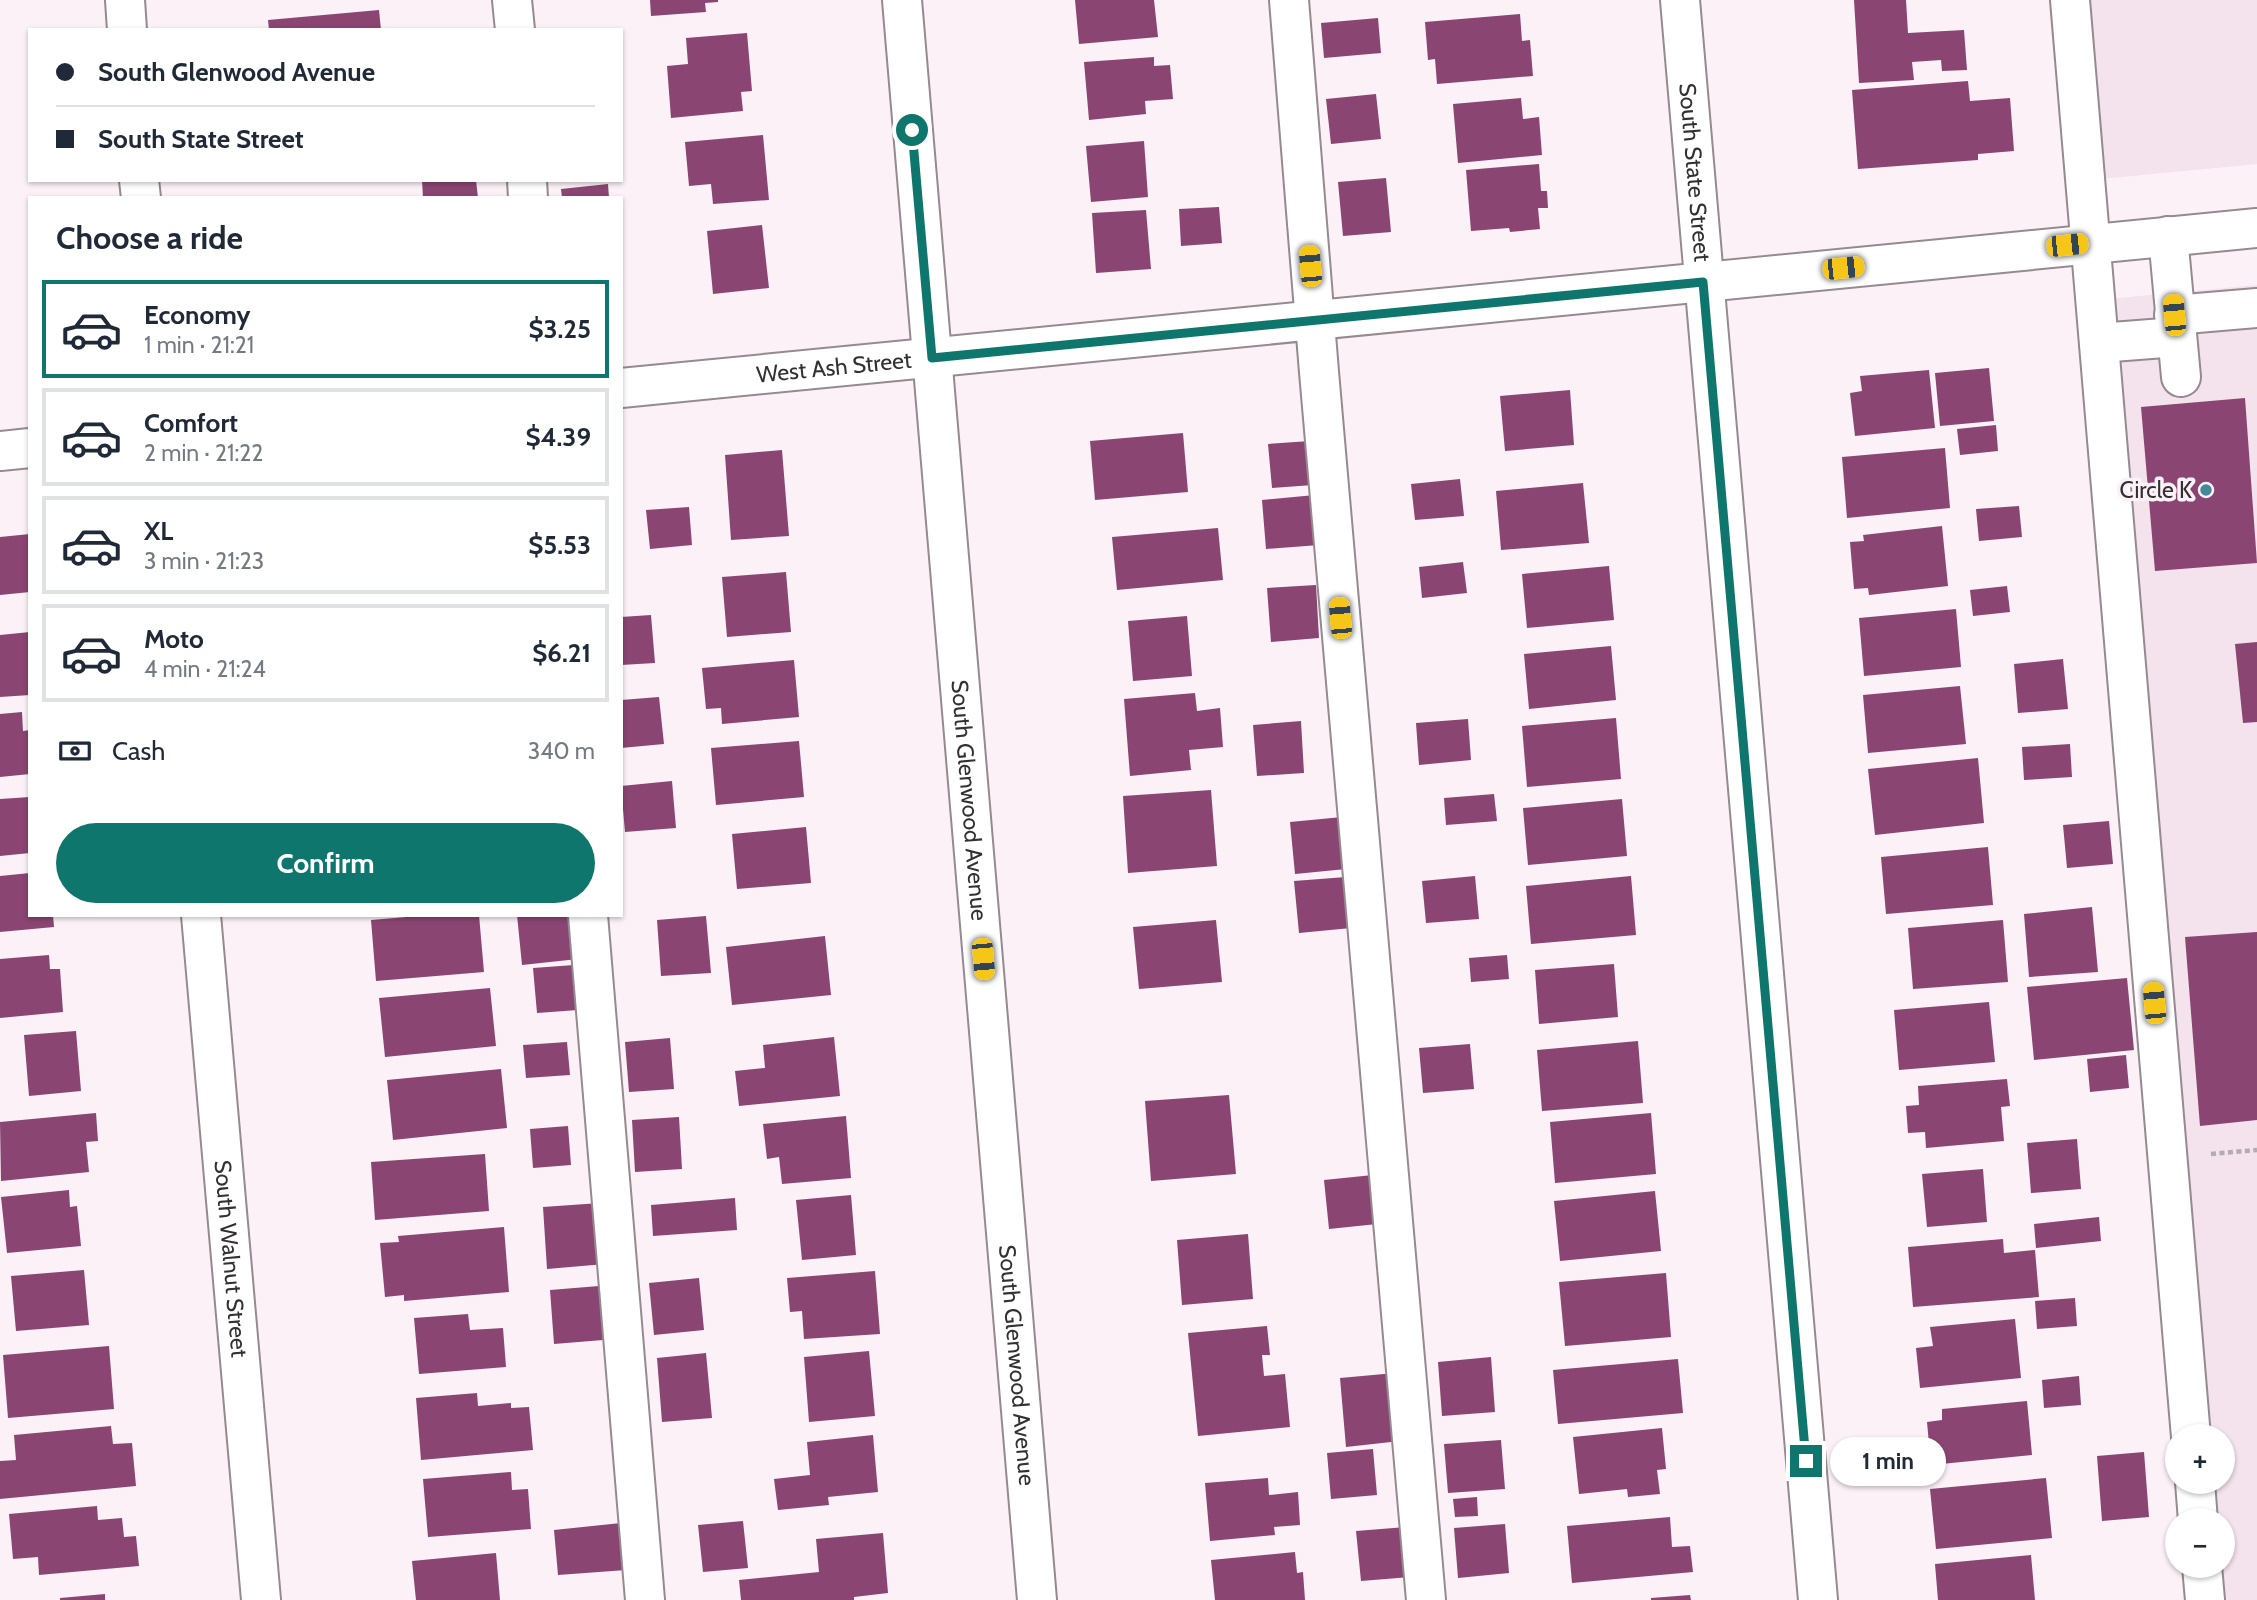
<!DOCTYPE html>
<html lang="en">
<head>
<meta charset="utf-8">
<style>
	:root { --surface:#fff; --page:#f6f6f7; --text:#1f2937; --muted:#747a83; --line:#e0e1e3; --accent:#0f766e }
	body { margin:0; font-family:Cabin,sans-serif; background:var(--page); color:var(--text); height:100vh; display:flex; flex-direction:column; font-size:26px; white-space:nowrap }
	* { box-sizing:border-box; margin:0 }
	p { font-size:23px; color:var(--muted) }
	.icon { flex:none; width:38px; height:38px; fill:none; stroke:currentColor; stroke-width:2; stroke-linecap:round; stroke-linejoin:round }
	.map { position:relative; flex:1; overflow:hidden }
	.drawer { position:absolute; left:28px; top:196px; width:595px; height:721px; display:flex; flex-direction:column; background:var(--surface); border-radius:0px; box-shadow:0 2px 5px #0004 }
	.drawer>* { flex:none }
	.top-card { position:absolute; left:28px; top:28px; width:595px; height:154px; border-radius:0px; box-shadow:0 2px 5px #0004; display:grid; align-content:center; height:154px; padding:0 28px; background:var(--surface) }
	.fabs { position:absolute; left:2165px; top:1424px; display:grid; gap:14px }
	.fabs a { display:grid; place-items:center; width:70px; height:70px; border-radius:50%; background:var(--surface); box-shadow:0 2px 5px #0004; font-size:35px }
	.end { position:absolute; width:32px; height:32px; margin:-16px; border:9px solid #0f766e; background:#fff; box-shadow:0 0 0 4px #fff }
	.from { border-radius:50% }
	.bubble { position:absolute; height:49px; border-radius:24px; background:var(--surface); box-shadow:0 2px 5px #0004; font-size:23px; font-weight:700; line-height:49px; text-align:center }
	.car { position:absolute; width:21px; height:42px; margin:-21px -10px; border-radius:9px; box-shadow:0 0 5px 2px #0007; background:linear-gradient(#f5c518 24%,#345 0 40%,#f5c518 0 76%,#345 0 86%,#f5c518 0) }
	.top-card b { display:flex; align-items:center; gap:24px; height:66px; font-size:26px }
	.top-card b+b { border-top:2px solid var(--line) }
	.top-card i { width:18px; height:18px; background:var(--text) }
	ul { padding:0; list-style:none }
	li { display:flex; align-items:center; gap:21px; height:98px; margin:0 14px 10px; padding:0 14px; border:4px solid var(--line); border-radius:0px }
	li div { flex:1 }
	li b { display:block; font-size:26px }
	li em { font-style:normal; font-weight:700 }
	li.active { border-color:var(--accent) }
	li>.icon { width:63px; height:63px; stroke-width:1.5 }
	h2 { padding:0 28px; font-size:32px; line-height:84px }
	.pay { display:flex; align-items:center; gap:18px; height:77px; padding:0 28px; font-size:26px }
	.pay p { margin-inline-start:auto }
	.action { display:flex; gap:14px; margin-top:auto; padding:14px 28px }
	.action a { flex:1; height:80px; border-radius:42px; background:var(--accent); color:#fff; font-size:28px; font-weight:700; line-height:80px; text-align:center }
	.map>svg:first-child { display:block }
</style>
</head>
<body>
<div class="map">
<svg width="2257" height="1600" viewBox="0 0 2257 1600">
	<rect width="100%" height="100%" fill="#fbf1f7"/>
	<path fill="#f4e2ec" d="M2086,0H2257V164L2101,179Z
		M2257,285V1600H2218L2215,1566H2222V1521H2211L2208,1482H2222V1437H2204L2108,299Z"/>
	<path fill="#8a4572" d="M650,0H718V2L705,3L706,12L651,16Z
		M1075,0H1154L1158,37L1079,44Z
		M1854,0H1906L1908,33L1964,30L1967,70L1942,71L1941,60L1912,62L1914,80L1859,83Z
		M379,10L381,30H269L268,20Z
		M1520,14L1522,41L1530,40L1533,76L1437,84L1435,59L1428,60L1425,22Z
		M1378,18L1381,53L1324,58L1321,23Z
		M747,33L752,91L741,92L743,111L671,118L667,66L688,64L686,38Z
		M1154,57V66L1170,65L1173,99L1145,101L1146,114L1089,120L1084,62Z
		M1968,81L1970,101L2010,98L2014,151L1978,154V160L1858,169L1852,90Z
		M1376,94L1381,139L1331,144L1326,99Z
		M1521,98L1523,119L1539,117L1542,155L1458,163L1453,104Z
		M763,135L769,200L713,204L711,184L689,186L685,142Z
		M1144,141L1148,197L1091,202L1086,146Z
		M1539,164L1541,191H1547L1548,208H1538L1540,229L1510,232L1509,228L1471,231L1466,170Z
		M1386,178L1391,232L1343,236L1338,182Z
		M422,180H476L478,198H423Z
		M608,184L609,198H562L561,189Z
		M1219,207L1222,243L1181,246L1179,209Z
		M1146,210L1151,269L1096,273L1092,213Z
		M762,225L769,288L713,294L707,231Z
		M1989,368L1994,421L1940,426L1935,373Z
		M1929,370L1935,428L1855,436L1850,393L1862,391L1860,376Z
		M1570,390L1574,445L1505,451L1500,396Z
		M2245,398L2257,563L2155,571L2141,407Z
		M1996,425L1998,451L1960,455L1957,429Z
		M1183,433L1188,492L1095,500L1090,441Z
		M1310,441L1313,485L1272,488L1268,444Z
		M1945,448L1950,508L1847,518L1842,457Z
		M782,450L789,536L731,540L725,455Z
		M1460,479L1464,516L1415,520L1411,484Z
		M1583,483L1589,543L1501,550L1496,491Z
		M1315,495L1319,545L1266,549L1262,500Z
		M2019,506L2022,537L1979,541L1976,509Z
		M689,507L692,545L650,549L646,510Z
		M1942,526L1948,586L1869,595L1868,588L1854,589L1850,542L1864,541L1863,535Z
		M1218,528L1223,580L1117,590L1112,537Z
		M30,534V592L0,595V537Z
		M1463,562L1467,593L1422,598L1419,567Z
		M1609,566L1614,620L1527,628L1522,574Z
		M786,572L791,632L727,637L722,577Z
		M1316,585L1319,638L1271,642L1267,588Z
		M2007,586L2010,612L1973,616L1970,590Z
		M1956,609L1961,667L1864,676L1859,618Z
		M651,615L655,663L621,665V617Z
		M1187,616L1192,676L1133,681L1128,621Z
		M30,632V695L0,697V635Z
		M2257,642V722L2243,723L2235,644Z
		M1611,646L1616,700L1529,709L1524,654Z
		M2063,659L2068,709L2018,713L2014,664Z
		M794,660L799,717L722,724L721,708L706,709L702,668Z
		M1960,686L1966,744L1868,753L1863,695Z
		M1195,693L1197,711L1220,708L1223,747L1189,750L1191,770L1130,776L1124,699Z
		M659,697L664,744L621,748V700Z
		M22,712L23,731L30,730V774L0,777V714Z
		M1616,718L1621,779L1527,787L1522,726Z
		M1468,719L1471,760L1419,765L1416,723Z
		M1301,721L1304,773L1257,776L1253,725Z
		M799,741L804,797L716,805L711,748Z
		M2070,744L2072,777L2024,780L2022,747Z
		M1978,758L1984,823L1875,835L1868,769Z
		M672,781L676,828L625,832L621,786Z
		M1211,790L1217,866L1128,873L1123,796Z
		M1494,794L1497,821L1446,825L1444,798Z
		M30,797V853L0,856V799Z
		M1622,799L1627,856L1528,865L1523,808Z
		M1342,817L1346,869L1295,874L1290,822Z
		M2109,821L2113,864L2067,868L2063,825Z
		M806,827L811,883L737,889L732,834Z
		M1988,847L1993,905L1886,914L1881,857Z
		M30,873V915H53L54,927L0,932V876Z
		M1475,876L1479,919L1426,923L1422,881Z
		M1631,876L1636,935L1531,944L1526,886Z
		M1346,877L1351,928L1299,933L1294,881Z
		M2092,907L2098,972L2029,977L2024,914Z
		M430,915H479L484,972L376,981L371,920Z
		M517,915H573L578,959L522,965Z
		M706,916L711,973L661,976L657,920Z
		M1216,920L1222,982L1139,989L1133,927Z
		M2003,920L2008,982L1913,989L1908,928Z
		M2257,932V1120L2200,1126L2185,937Z
		M825,936L831,995L732,1005L726,947Z
		M49,955L50,969H60L63,1012L0,1018V959Z
		M1507,955L1509,979L1471,982L1469,958Z
		M1614,964L1618,1017L1539,1024L1535,970Z
		M574,965L578,1010L537,1013L533,968Z
		M2127,978L2134,1050L2034,1060L2027,987Z
		M490,988L496,1046L385,1057L379,998Z
		M1989,1002L1995,1062L1899,1070L1894,1010Z
		M76,1031L81,1091L29,1096L24,1035Z
		M834,1037L840,1096L739,1106L735,1071L765,1068L763,1045Z
		M670,1038L674,1089L629,1092L625,1042Z
		M1638,1041L1643,1103L1542,1111L1537,1050Z
		M567,1042L570,1075L526,1078L523,1045Z
		M1470,1044L1474,1089L1423,1093L1419,1048Z
		M2126,1055L2129,1088L2090,1092L2087,1059Z
		M501,1069L507,1128L393,1140L387,1080Z
		M2007,1079L2010,1106L2001,1107L2004,1141L1926,1148L1925,1132L1908,1133L1906,1106L1919,1105L1918,1086Z
		M1229,1095L1236,1174L1151,1181L1145,1101Z
		M96,1113L98,1141L86,1142L89,1172L1,1181L0,1122Z
		M1651,1113L1656,1174L1555,1183L1550,1122Z
		M846,1116L851,1178L782,1184L779,1157L767,1159L763,1124Z
		M679,1117L682,1169L635,1172L632,1120Z
		M568,1126L571,1165L533,1168L530,1129Z
		M2077,1139L2081,1189L2031,1193L2027,1143Z
		M485,1154L489,1211L375,1220L371,1162Z
		M1983,1169L1987,1222L1927,1227L1922,1174Z
		M1373,1175L1377,1224L1329,1229L1324,1180Z
		M69,1190L70,1207L77,1206L81,1246L7,1253L1,1197Z
		M1655,1191L1661,1251L1560,1261L1554,1201Z
		M851,1195L856,1255L802,1260L796,1200Z
		M735,1198L737,1230L653,1236L651,1205Z
		M600,1203L605,1264L547,1269L543,1207Z
		M2099,1217L2101,1241L2036,1248L2034,1224Z
		M504,1227L509,1292L404,1301V1295L385,1297L380,1243L399,1242L398,1236Z
		M1248,1234L1253,1299L1182,1305L1177,1240Z
		M2003,1239L2004,1253L2035,1250L2039,1297L1913,1307L1908,1247Z
		M84,1270L89,1325L16,1331L11,1276Z
		M875,1271L880,1334L804,1339L802,1311L790,1312L787,1278Z
		M1666,1273L1671,1337L1565,1346L1559,1282Z
		M699,1278L704,1330L654,1335L649,1283Z
		M599,1286L603,1340L554,1344L550,1290Z
		M2075,1298L2077,1326L2037,1329L2035,1301Z
		M468,1314L470,1330L503,1328L506,1367L419,1374L414,1318Z
		M2015,1319L2021,1378L1920,1388L1916,1348L1933,1346L1930,1327Z
		M1267,1326L1270,1355H1262L1264,1376L1285,1374L1290,1427L1198,1436L1188,1333Z
		M109,1346L114,1409L8,1418L3,1355Z
		M869,1351L875,1416L809,1422L804,1357Z
		M706,1353L712,1418L662,1422L657,1358Z
		M1491,1357L1495,1412L1442,1416L1438,1362Z
		M1678,1359L1683,1413L1558,1424L1553,1370Z
		M1395,1373L1400,1441L1346,1447L1340,1378Z
		M2079,1376L2081,1405L2044,1408L2042,1380Z
		M477,1393L478,1406L511,1403V1408L529,1407L533,1450L421,1460L416,1398Z
		M2027,1401L2032,1455L1931,1465L1927,1422L1942,1420V1409Z
		M111,1426L113,1444L132,1443L136,1486L0,1499V1461L16,1460L14,1435Z
		M1662,1428L1666,1469L1657,1470L1660,1494L1628,1497L1627,1489L1579,1494L1573,1437Z
		M873,1435L878,1492L828,1497L829,1505L778,1510L774,1479L810,1475L807,1442Z
		M1501,1440L1505,1489L1448,1493L1444,1444Z
		M1373,1449L1377,1495L1331,1499L1327,1453Z
		M2144,1452L2149,1517L2102,1521L2097,1456Z
		M511,1472L512,1490L528,1489L531,1529L428,1537L423,1479Z
		M1268,1478L1269,1495L1298,1492L1300,1525L1274,1527L1275,1535L1210,1541L1205,1483Z
		M2046,1478L2052,1538L1936,1549L1930,1489Z
		M1477,1497L1478,1516L1455,1517L1453,1499Z
		M97,1506L98,1520L122,1518L124,1537L136,1536L139,1566L39,1575L38,1557L13,1559L9,1514Z
		M1670,1517L1672,1547L1690,1546L1693,1572L1572,1583L1567,1526Z
		M743,1521L748,1568L703,1572L698,1525Z
		M621,1523L626,1570L558,1575L554,1530Z
		M1505,1524L1509,1573L1458,1578L1454,1528Z
		M1406,1527L1410,1577L1361,1581L1356,1531Z
		M883,1533L888,1593L854,1597V1600H741L739,1580L819,1572L816,1539Z
		M1295,1552L1297,1573L1303,1572L1305,1600H1215L1211,1560Z
		M496,1553L500,1600H416L412,1561Z
		M2031,1555L2035,1600H1938L1935,1564Z
		M105,1594V1600H60V1598Z
		M1690,1595L1691,1600H1651V1598Z"/>
	<g fill="none" stroke-linecap="round" stroke-linejoin="round">
		<g stroke="#948a90" stroke-width="42">
			<g id="minor">
				<path d="M125,0L127,30"/>
				<path d="M512,0L515,30"/>
				<path id="s1" d="M902,0L1037,1600"/>
				<path d="M1289,0L1319,372L1426,1600"/>
				<path id="s2" d="M1680,0L1818,1600"/>
				<path d="M2070,0L2191,1437"/>
				<path d="M139,180L141,198"/>
				<path d="M527,180L528,198"/>
				<path d="M2168,236L2181,377"/>
				<path d="M2174,315L2257,308"/>
				<path d="M2099,343L2177,337"/>
				<path id="s3" d="M621,388L2257,228"/>
				<path d="M0,451L30,448"/>
				<path id="s4" d="M201,915L261,1600"/>
				<path d="M588,915L645,1600"/>
				<path d="M2195,1482L2198,1521"/>
				<path d="M2202,1566L2205,1600"/>
			</g>
		</g>
		<path stroke="#b3abb0" stroke-width="4.5" stroke-dasharray="5 3.5" stroke-linecap="butt" d="M2211,1154L2257,1150"/>
		<use href="#minor" stroke="#fff" stroke-width="38"/>
	</g>
	<g fill="none" stroke-linecap="round" stroke-linejoin="round">
		<path stroke="#0f766e" stroke-width="9" d="M912,130L932,358L1703,282L1806,1461"/>
	</g>
	<circle fill="#458998" stroke="#fbf1f7" stroke-width="2.5" cx="2206" cy="490" r="7"/>
	<g text-anchor="middle" dominant-baseline="central" stroke-width="7" stroke-linejoin="round" paint-order="stroke">
		<g font-size="23" fill="#332f32" stroke="#fbf1f7">
			<text stroke="none"><textPath href="#s2" startOffset="173">South State Street</textPath></text>
			<text stroke="none"><textPath href="#s3" startOffset="214">West Ash Street</textPath></text>
			<text stroke="none"><textPath href="#s1" startOffset="803">South Glenwood Avenue</textPath></text>
			<text stroke="none"><textPath href="#s4" startOffset="345">South Walnut Street</textPath></text>
			<text stroke="none"><textPath href="#s1" startOffset="1370">South Glenwood Avenue</textPath></text>
		</g>
		<g font-size="23" fill="#332f32" stroke="#fbf1f7" text-anchor="end">
			<text x="2192" y="490">Circle K</text>
		</g>
	</g>
</svg>
<div class="fabs">
<a>+</a>
<a>−</a>
</div>
<i class="end from" style="left:912px;top:130px"></i>
<i class="end" style="left:1806px;top:1461px"></i>
<div class="bubble" style="left:1830px;top:1437px;width:116px">1 min</div>
<i class="car" style="left:2067px;top:245px;rotate:84deg"></i>
<i class="car" style="left:1310px;top:266px;rotate:355deg"></i>
<i class="car" style="left:1843px;top:268px;rotate:84deg"></i>
<i class="car" style="left:2174px;top:315px;rotate:355deg"></i>
<i class="car" style="left:1340px;top:618px;rotate:355deg"></i>
<i class="car" style="left:983px;top:959px;rotate:175deg"></i>
<i class="car" style="left:2154px;top:1003px;rotate:355deg"></i>
<div class="top-card">
<b><i class="from"></i>South Glenwood Avenue</b>
<b><i></i>South State Street</b>
</div>
<section class="drawer">
<h2>Choose a ride</h2>
<ul>
<li class="active"><svg class="icon" aria-label="car" viewBox="0 0 24 24"><path d="M5 17H2v-5l4-1 3-4h7l3 4 3 1v5h-3M9 17h6M6 11h13"/><circle cx="7" cy="17" r="2"/><circle cx="17" cy="17" r="2"/></svg><div><b>Economy</b><p>1 min · 21:21</p></div><em>$3.25</em></li>
<li><svg class="icon" aria-label="car" viewBox="0 0 24 24"><path d="M5 17H2v-5l4-1 3-4h7l3 4 3 1v5h-3M9 17h6M6 11h13"/><circle cx="7" cy="17" r="2"/><circle cx="17" cy="17" r="2"/></svg><div><b>Comfort</b><p>2 min · 21:22</p></div><em>$4.39</em></li>
<li><svg class="icon" aria-label="car" viewBox="0 0 24 24"><path d="M5 17H2v-5l4-1 3-4h7l3 4 3 1v5h-3M9 17h6M6 11h13"/><circle cx="7" cy="17" r="2"/><circle cx="17" cy="17" r="2"/></svg><div><b>XL</b><p>3 min · 21:23</p></div><em>$5.53</em></li>
<li><svg class="icon" aria-label="car" viewBox="0 0 24 24"><path d="M5 17H2v-5l4-1 3-4h7l3 4 3 1v5h-3M9 17h6M6 11h13"/><circle cx="7" cy="17" r="2"/><circle cx="17" cy="17" r="2"/></svg><div><b>Moto</b><p>4 min · 21:24</p></div><em>$6.21</em></li>
</ul>
<div class="pay"><svg class="icon" aria-label="cash" viewBox="0 0 24 24"><path d="M3 7h18v10H3z"/><circle cx="12" cy="12" r="2"/></svg>Cash<p>340 m</p></div>
<div class="action"><a>Confirm</a></div>
</section>
</div>
</body>
</html>
